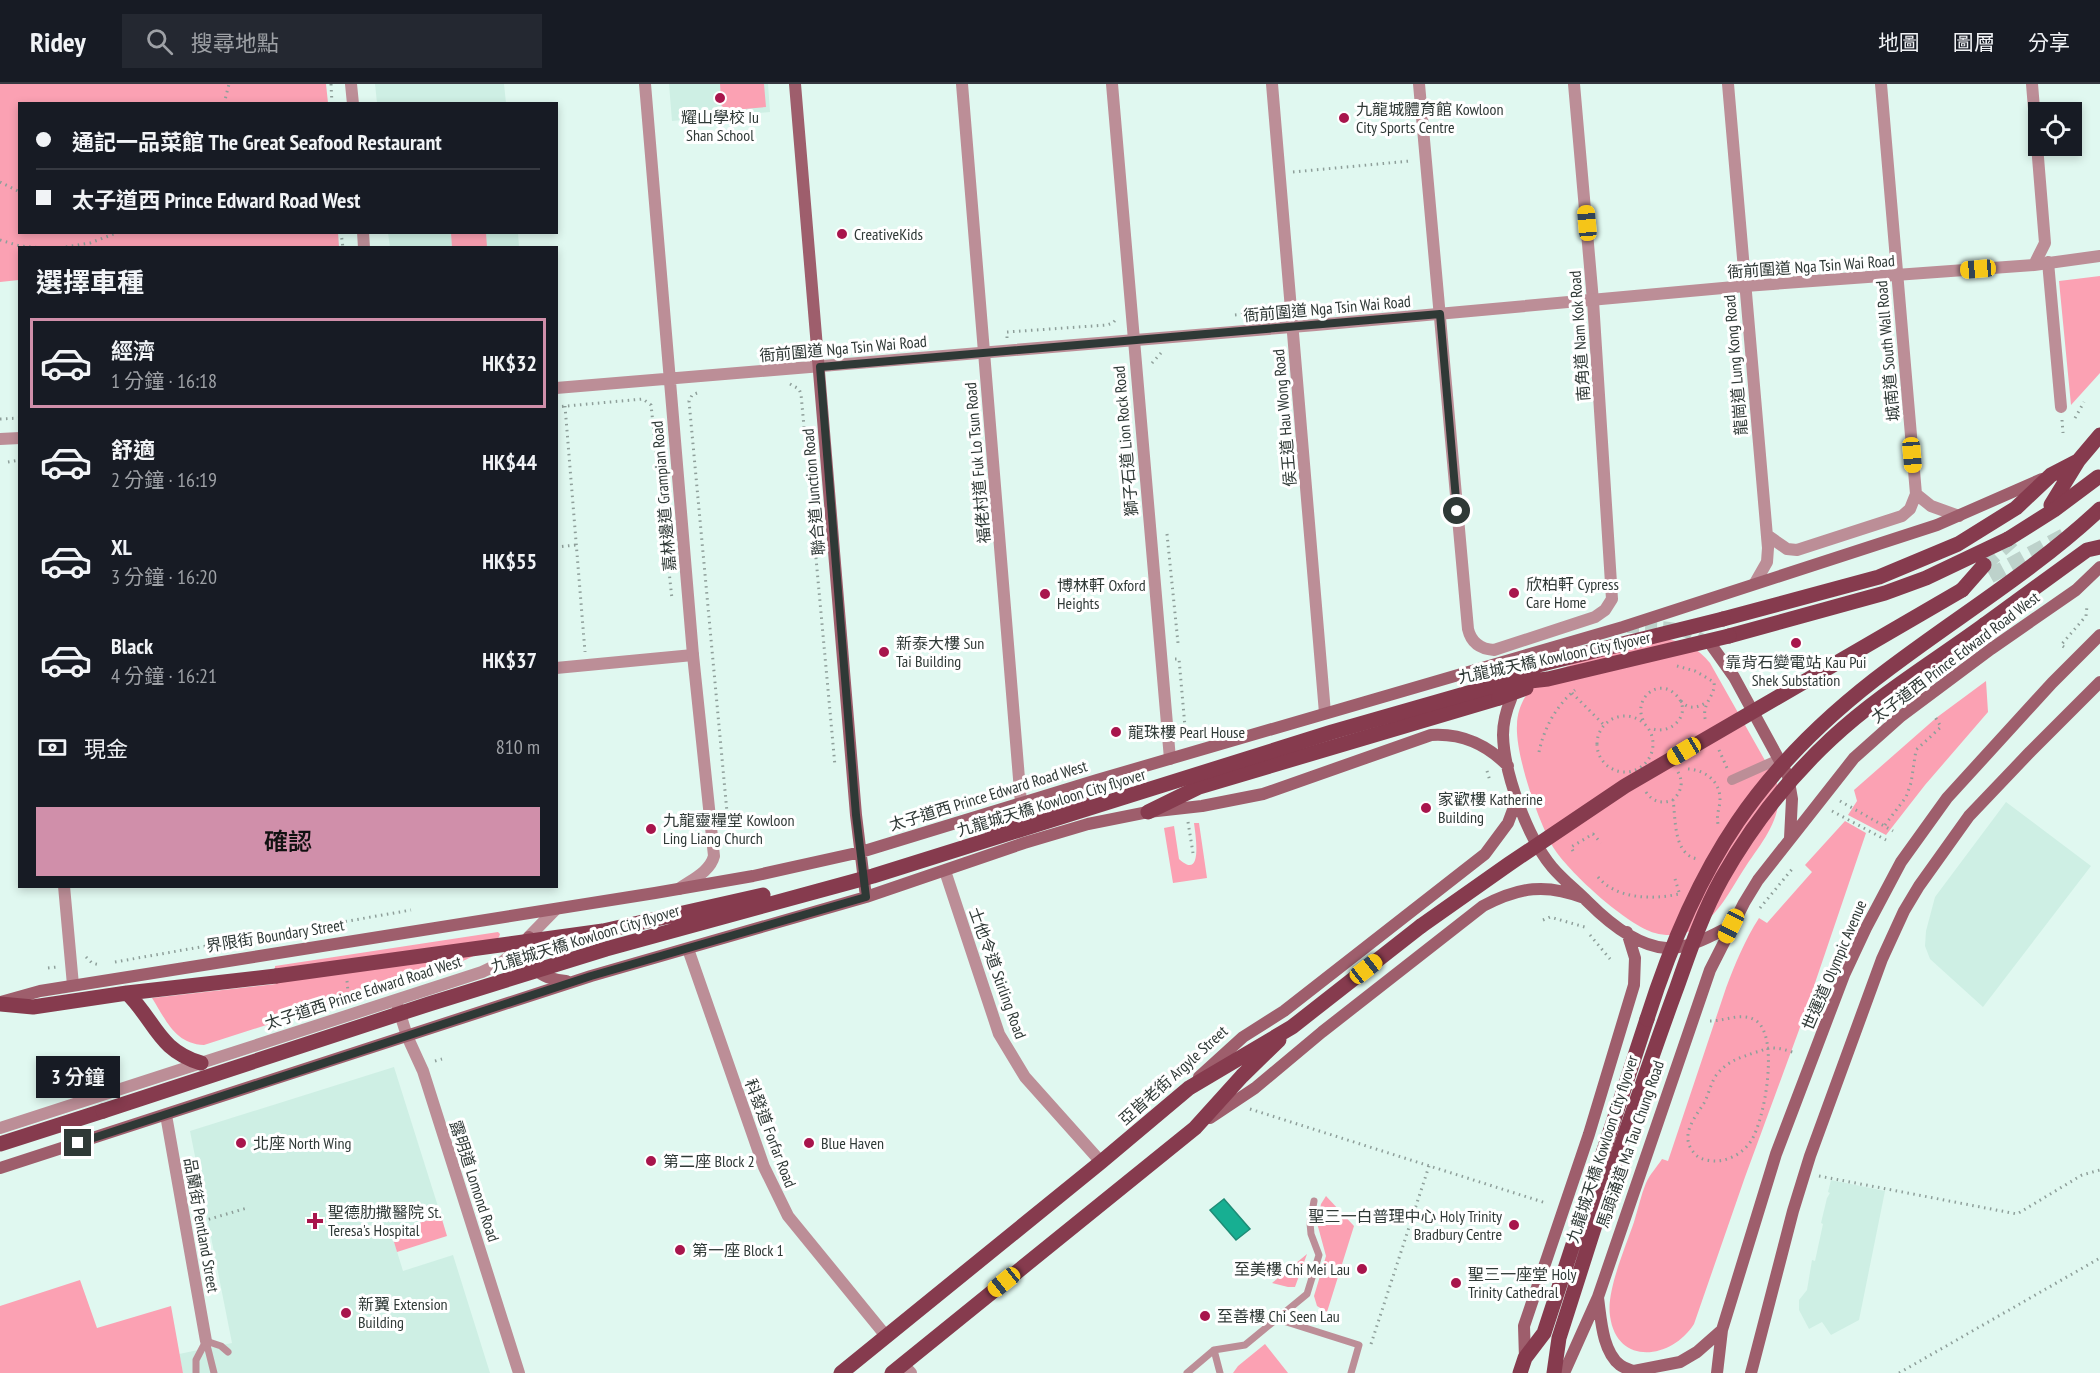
<!DOCTYPE html>
<html lang="zh-TW">
<head>
<meta charset="utf-8">
<style>
	:root { --surface:#171b24; --page:#242831; --text:#f1f3f6; --muted:#9ea1a6; --line:#363941; --accent:#d08faa }
	body { margin:0; font-family:"PT Sans Narrow","Noto Sans TC",sans-serif; background:var(--page); color:var(--text); height:100vh; display:flex; flex-direction:column; font-size:22px; white-space:nowrap }
	* { box-sizing:border-box; margin:0 }
	p { font-size:20px; color:var(--muted) }
	.icon { flex:none; width:33px; height:33px; fill:none; stroke:currentColor; stroke-width:2; stroke-linecap:round; stroke-linejoin:round }
	.map { position:relative; flex:1; overflow:hidden }
	.sheet { position:absolute; left:18px; top:162px; width:540px; height:642px; display:flex; flex-direction:column; background:var(--surface); border-radius:0px; box-shadow:0 3px 9px #0003 }
	.sheet>* { flex:none }
	.banner { position:absolute; left:18px; top:18px; width:540px; height:132px; border-radius:0px; box-shadow:0 3px 9px #0003; display:grid; align-content:center; height:132px; padding:0 18px; background:var(--surface) }
	.tools { position:absolute; left:2028px; top:18px; display:grid; gap:12px }
	.tools a { display:grid; place-items:center; width:54px; height:54px; border-radius:0px; background:var(--surface); box-shadow:0 3px 9px #0003; font-size:30px }
	.end { position:absolute; width:27px; height:27px; margin:-14px; border:8px solid #2f3936; background:#fff; box-shadow:0 0 0 3px #fff }
	.from { border-radius:50% }
	.bubble { position:absolute; height:42px; border-radius:0px; background:var(--surface); box-shadow:0 3px 9px #0003; font-size:20px; font-weight:600; line-height:42px; text-align:center }
	.car { position:absolute; width:18px; height:36px; margin:-18px -9px; border-radius:8px; box-shadow:0 0 4px 2px #0007; background:linear-gradient(#f5c518 24%,#345 0 40%,#f5c518 0 76%,#345 0 86%,#f5c518 0) }
	.banner b { display:flex; align-items:center; gap:21px; height:57px; font-size:22px }
	.banner b+b { border-top:2px solid var(--line) }
	.banner i { width:15px; height:15px; background:var(--text) }
	ul { padding:0; list-style:none }
	li { display:flex; align-items:center; gap:18px; height:90px; margin:0 12px 9px; padding:0 6px; border:3px solid transparent; border-radius:0px }
	li div { flex:1 }
	li b { display:block; font-size:22px }
	li em { font-style:normal; font-weight:600 }
	li.active { border-color:var(--accent) }
	li>.icon { width:54px; height:54px; stroke-width:1.5 }
	h2 { padding:0 18px; font-size:27px; line-height:72px }
	.pay { display:flex; align-items:center; gap:15px; height:66px; padding:0 18px; font-size:22px }
	.pay p { margin-inline-start:auto }
	.button { display:flex; gap:12px; margin-top:auto; padding:12px 18px }
	.button a { flex:1; height:69px; border-radius:0px; background:var(--accent); color:#111; font-size:24px; font-weight:600; line-height:69px; text-align:center }
	header { display:flex; align-items:center; gap:36px; box-sizing:border-box; height:84px; padding:0 30px; background:var(--surface); border-bottom:2px solid var(--line) }
	header strong { font-size:28px }
	nav { display:flex; gap:33px; margin-inline-start:auto; font-size:21px }
	.search { width:420px; height:54px; background:var(--page); display:flex; align-items:center; gap:15px; box-sizing:border-box; padding:0 21px; border-radius:0px; color:var(--muted); font-size:22px }
	.map>svg:first-child { display:block }
</style>
</head>
<body>
<header>
<strong>Ridey</strong>
<div class="search"><svg class="icon" aria-label="search" viewBox="0 0 24 24"><circle cx="10" cy="10" r="6"/><path d="M15 15l6 6"/></svg>搜尋地點</div>
<nav><a>地圖</a><a>圖層</a><a>分享</a></nav>
</header>
<div class="map">
<svg width="2100" height="1289" viewBox="0 0 2100 1289">
	<rect width="100%" height="100%" fill="#e0f8f0"/>
	<path fill="#ceefe4" d="M375,0H504L506,19H377Z
		M669,0H768L770,28L672,37Z
		M388,149H518L519,163H390Z
		M2006,718L2091,782L1983,923L1930,875L1925,862L1926,847L1935,813Z
		M394,983L441,1132L391,1148L403,1187L453,1171L490,1289H183L179,1270L232,1259L190,1047Z
		M1831,1096L1885,1107L1859,1236L1831,1251L1822,1238L1809,1245L1799,1226V1216L1807,1206L1812,1176L1815,1177L1823,1140L1821,1139L1827,1114L1830,1109L1828,1108Z"/>
	<path fill="#fba1b3" d="M0,0H326L328,19L20,20V148H338L339,163L20,164L19,196L0,198Z
		M720,0H764L766,23L722,27Z
		M451,149H486L487,163H452Z
		M2100,192V289L2071,321L2059,197Z
		M1664,555C1684,557 1698,564 1710,579L1776,696C1786,731 1764,755 1746,782C1732,803 1718,833 1695,845C1683,851 1669,853 1655,849C1627,841 1572,791 1555,766C1539,741 1515,670 1517,641C1517,628 1523,613 1532,604C1557,578 1618,567 1653,556Z
		M1986,597L1988,628L1925,701L1886,751L1848,731L1857,717L1854,706L1936,634Z
		M1845,737L1866,749L1799,946L1745,1093L1694,1240C1672,1275 1617,1283 1610,1232C1606,1207 1626,1162 1634,1138C1638,1125 1641,1111 1646,1099C1650,1090 1657,1083 1662,1075L1668,1077L1726,904C1735,880 1745,856 1759,834L1767,839L1812,788L1805,781Z
		M1194,739H1199L1207,794L1173,799L1164,744L1174,742L1179,775C1204,798 1195,748 1194,739Z
		M498,848L500,850C497,863 467,875 454,881L204,961C175,960 166,936 152,914L276,900L275,882Z
		M1326,1112L1354,1142L1327,1228L1317,1222L1314,1212L1326,1172L1317,1139L1321,1120Z
		M441,1132L447,1152L397,1168L391,1148Z
		M1307,1170L1295,1203H1288L1272,1199Z
		M80,1196L97,1244L171,1222L183,1289H0V1222Z
		M1265,1260L1288,1289H1233L1238,1282Z"/>
	<path fill="#17af92" stroke="#1e8c76" stroke-width="1.5" d="M1224,1115L1250,1145L1236,1156L1210,1126Z"/>
	<g fill="none" stroke-linecap="round" stroke-linejoin="round">
		<path stroke="#bdd2cb" stroke-width="12" stroke-dasharray="12 6" stroke-linecap="butt" d="M1627,543C1660,543 1683,540 1710,561"/>
		<path stroke="#bdd2cb" stroke-width="15" stroke-dasharray="15 8" stroke-linecap="butt" d="M1984,481L2013,455
			M1990,492L2065,451"/>
		<path stroke="#8e9f9a" stroke-width="3" stroke-dasharray="1.5 4.5" stroke-linecap="butt" d="M331,0L332,20
			M224,20L229,0
			M1293,88L1410,77
			M0,98L20,108
			M341,148L343,164
			M0,156L20,162L43,164
			M60,164L90,159L119,148
			M1235,231L1272,227
			M1007,254V248L1107,241L1113,239L1117,234
			M790,269L795,266L798,257
			M1152,279L1161,269
			M790,300L799,305L801,310L835,682
			M697,309L692,311L689,317L729,750
			M565,322L585,568
			M556,323L643,315L651,321L672,515
			M2075,334L2084,318
			M0,335L20,334
			M2062,336L2063,349
			M8,378L20,376
			M1167,450L1178,559
			M556,463L576,461
			M2064,563L2061,561L2086,532L2087,522
			M1175,575H1179L1186,654
			M1677,582L1695,587L1714,598C1716,613 1700,619 1706,638
			M1572,609L1604,641
			M1681,617C1688,626 1698,624 1707,618
			M1597 660a28 28 0 1 1 56 0a28 28 0 1 1-56 0Z
			M1643,636C1633,614 1659,593 1676,611C1694,629 1671,653 1650,644
			M1719,666L1727,684
			M1539,668C1544,644 1556,622 1575,606
			M1688,685C1705,686 1720,697 1720,715C1720,724 1716,730 1718,740
			M1487,687L1490,697
			M1678,688C1684,699 1681,708 1673,716C1676,736 1673,771 1698,775
			M1646,708C1653,718 1661,720 1673,716
			M1840,717L1893,747
			M1832,727L1886,756
			M1188,738L1193,769
			M1885,741L1906,713L1911,699L1916,666L1941,643L1934,631
			M1573,767L1571,763L1593,750L1601,759
			M1598,793C1616,815 1652,816 1679,810
			M1675,795L1679,808
			M1760,824L1793,784
			M1543,836L1550,833L1588,844
			M1590,851L1610,875
			M86,873L92,879L100,881
			M115,878L411,826
			M48,884L57,883
			M347,897L349,918
			M1710,937C1726,937 1740,928 1755,936C1780,950 1765,1036 1751,1057C1744,1068 1731,1076 1717,1077C1710,1077 1701,1076 1696,1071C1678,1053 1694,1035 1704,1019C1709,1010 1711,998 1717,990C1729,976 1740,974 1756,968C1762,967 1767,963 1774,964C1781,964 1788,967 1796,969
			M435,977L442,975
			M1250,1025L1546,1119
			M1819,1092L2017,1130L2082,1091L2100,1086
			M203,1137L247,1124
			M1371,1260L1429,1082
			M1899,1289L2100,1174"/>
		<path stroke="#bc8e97" stroke-width="7" d="M1277,1235L1359,1261L1351,1289
			M206,1257L214,1289
			M206,1257L221,1262L228,1268
			M1214,1266L1220,1289
			M196,1289V1276L206,1257
			M1187,1289L1214,1266L1245,1261L1307,1210L1319,1171L1311,1150L1310,1139L1314,1117"/>
		<path stroke="#bc8e97" stroke-width="10" d="M1732,696L1779,675"/>
		<path stroke="#bc8e97" stroke-width="12" d="M351,0L353,20
			M962,0L1021,719
			M1112,0L1170,675
			M1272,0L1325,629
			M1419,0L1468,545C1471,558 1480,565 1494,566L1595,533L1605,526L1612,515L1593,217L1574,0
			M1728,0L1768,464L1767,478L1755,499
			M1881,0L1916,410L1931,422L1959,432
			M363,148L364,164
			M2048,178L2061,323
			M1767,451L1787,465L1797,466L1902,432L1910,425L1916,410
			M556,584L693,571
			M945,787L999,950L1025,993L1101,1078
			M64,802L73,901
			M688,865L764,1083L788,1132L886,1252
			M166,1031L206,1257
			M0,1044L201,979"/>
		<path stroke="#bc8e97" stroke-width="12" d="M645,0L693,571L714,772C710,788 691,796 679,805
			M2032,0L2045,159L2034,181
			M556,304L1316,241L1745,202L2034,181L2100,172
			M0,355L20,354
			M398,923L407,952L423,987L519,1289
			M201,979L482,888L501,879L511,871L556,825
			M903,1280L911,1289"/>
		<path stroke="#9e5e6c" stroke-width="12" d="M795,0L856,731L866,813
			M1712,562L1734,593L1788,692L1792,715L1790,754
			M1511,615C1506,627 1503,638 1503,651C1504,689 1527,753 1552,783C1563,796 1576,806 1588,818C1608,838 1637,862 1666,864C1689,865 1711,852 1731,842
			M529,853C522,881 540,895 566,897
			M1,918L40,907L655,809L753,792L861,768L1097,696L1623,543L1937,441L2042,395
			M1199,993L1243,953L1284,927L1485,770L1508,739L1517,715
			M1210,1034L1255,1004L1322,948L1483,822C1519,803 1546,799 1584,814
			M0,1084L591,892L866,813L1024,759L1088,740L1148,728L1202,722L1263,710L1431,651C1462,649 1486,660 1508,682
			M1598,1214C1601,1234 1602,1267 1620,1281C1624,1284 1631,1286 1637,1289
			M1525,1274L1524,1242L1589,1050L1634,901L1635,874L1627,848
			M1634,1287L1680,1278L1697,1268L1722,1246
			M1564,1289L1598,1213L1710,886L1744,819L1758,796L1854,674L1900,633L1991,565L2076,506L2100,483
			M1717,1289L1722,1246L1776,1070L1844,891L1866,844L1901,778L1947,714L2052,599L2100,551
			M1751,1289L1793,1127L1810,1072L1882,875L1904,827L1919,802L1969,732L2030,668L2100,598"/>
		<path stroke="#863b4e" stroke-width="15" d="M2051,421L2078,377L2100,351
			M1962,506L1984,481
			M1723,535L1879,493L1958,460L2016,424L2051,391L2078,377
			M1984,541L2087,466L2100,463
			M1729,552L1885,509L1926,494L2008,455
			M1148,728L1199,703L1499,614
			M127,909C156,938 158,966 201,979
			M0,920L33,923L127,909L276,892
			M0,1060L103,1027
			M841,1289L1101,1078L1189,1004L1292,943L1421,842
			M892,1289L1195,1044L1242,992L1279,956
			M1520,1289L1525,1274L1544,1249L1647,935
			M1554,1289L1559,1254L1611,1091"/>
		<path stroke="#863b4e" stroke-width="15" d="M2008,455L2054,426L2098,393
			M1478,596L1723,535
			M1499,614L1526,604
			M991,745L1082,716
			M1421,842L1509,780L1625,702L1962,506
			M276,892L603,847L763,811
			M1647,935C1696,780 1758,682 1890,584C1960,531 2036,485 2100,425
			M103,1027L429,920L606,865L873,792L1332,648L1496,601L1548,595L1729,552
			M1611,1091C1633,1028 1654,965 1677,903C1690,866 1703,828 1722,794C1751,743 1788,695 1831,655C1877,612 1933,578 1984,541"/>
	</g>
	<g fill="none" stroke-linecap="round" stroke-linejoin="round">
		<path stroke="#2f3936" stroke-width="8" d="M78,1059L591,892L866,813L856,731L820,283L1440,230L1457,427"/>
	</g>
	<g fill="#a8154c" stroke="#fff" stroke-width="2">
		<circle cx="720" cy="14" r="6"/>
		<circle cx="1344" cy="34" r="6"/>
		<circle cx="842" cy="150" r="6"/>
		<circle cx="1514" cy="509" r="6"/>
		<circle cx="1045" cy="510" r="6"/>
		<circle cx="1796" cy="559" r="6"/>
		<circle cx="884" cy="568" r="6"/>
		<circle cx="1116" cy="648" r="6"/>
		<circle cx="1426" cy="724" r="6"/>
		<circle cx="651" cy="745" r="6"/>
		<circle cx="241" cy="1059" r="6"/>
		<circle cx="809" cy="1059" r="6"/>
		<circle cx="651" cy="1077" r="6"/>
		<path d="M312 1128h6v6h6v6h-6v6h-6v-6h-6v-6h6z"/>
		<circle cx="1514" cy="1141" r="6"/>
		<circle cx="680" cy="1166" r="6"/>
		<circle cx="1362" cy="1185" r="6"/>
		<circle cx="1456" cy="1199" r="6"/>
		<circle cx="346" cy="1229" r="6"/>
		<circle cx="1205" cy="1232" r="6"/>
	</g>
	<g text-anchor="middle" dominant-baseline="central" stroke-width="6" stroke-linejoin="round" paint-order="stroke">
		<g font-size="16" fill="#2f3936" stroke="#fff" text-anchor="start">
			<text x="1356" y="25">九龍城體育館 Kowloon<tspan x="1356" dy="18">City Sports Centre</tspan></text>
			<text x="720" y="33" text-anchor="middle">耀山學校 Iu<tspan x="720" dy="18">Shan School</tspan></text>
			<text x="854" y="150">CreativeKids</text>
			<text x="1526" y="500">欣柏軒 Cypress<tspan x="1526" dy="18">Care Home</tspan></text>
			<text x="1057" y="501">博林軒 Oxford<tspan x="1057" dy="18">Heights</tspan></text>
			<text x="896" y="559">新泰大樓 Sun<tspan x="896" dy="18">Tai Building</tspan></text>
			<text x="1796" y="578" text-anchor="middle">靠背石變電站 Kau Pui<tspan x="1796" dy="18">Shek Substation</tspan></text>
			<text x="1128" y="648">龍珠樓 Pearl House</text>
			<text x="1438" y="715">家歡樓 Katherine<tspan x="1438" dy="18">Building</tspan></text>
			<text x="663" y="736">九龍靈糧堂 Kowloon<tspan x="663" dy="18">Ling Liang Church</tspan></text>
			<text x="253" y="1059">北座 North Wing</text>
			<text x="821" y="1059">Blue Haven</text>
			<text x="663" y="1077">第二座 Block 2</text>
			<text x="328" y="1128">聖德肋撒醫院 St.<tspan x="328" dy="18">Teresa's Hospital</tspan></text>
			<text x="1502" y="1132" text-anchor="end">聖三一白普理中心 Holy Trinity<tspan x="1502" dy="18">Bradbury Centre</tspan></text>
			<text x="692" y="1166">第一座 Block 1</text>
			<text x="1350" y="1185" text-anchor="end">至美樓 Chi Mei Lau</text>
			<text x="1468" y="1190">聖三一座堂 Holy<tspan x="1468" dy="18">Trinity Cathedral</tspan></text>
			<text x="358" y="1220">新翼 Extension<tspan x="358" dy="18">Building</tspan></text>
			<text x="1217" y="1232">至善樓 Chi Seen Lau</text>
		</g>
		<g font-size="16" fill="#2f3936" stroke="#fff">
			<text transform="translate(1811 182) rotate(-4)">衙前圍道 Nga Tsin Wai Road</text>
			<text transform="translate(1327 224) rotate(-5)">衙前圍道 Nga Tsin Wai Road</text>
			<text transform="translate(1579 252) rotate(-94)">南角道 Nam Kok Road</text>
			<text transform="translate(843 264) rotate(-5)">衙前圍道 Nga Tsin Wai Road</text>
			<text transform="translate(1887 267) rotate(-95)">城南道 South Wall Road</text>
			<text transform="translate(1735 281) rotate(-95)">龍崗道 Lung Kong Road</text>
			<text transform="translate(1284 334) rotate(-95)">侯王道 Hau Wong Road</text>
			<text transform="translate(1125 357) rotate(-95)">獅子石道 Lion Rock Road</text>
			<text transform="translate(977 379) rotate(-95)">福佬村道 Fuk Lo Tsun Road</text>
			<text transform="translate(813 408) rotate(-95)">聯合道 Junction Road</text>
			<text transform="translate(663 412) rotate(-95)">嘉林邊道 Grampian Road</text>
			<text transform="translate(1554 573) rotate(-12)">九龍城天橋 Kowloon City flyover</text>
			<text transform="translate(1955 573) rotate(-37)">太子道西 Prince Edward Road West</text>
			<text transform="translate(988 711) rotate(-17)">太子道西 Prince Edward Road West</text>
			<text transform="translate(1051 718) rotate(-17)">九龍城天橋 Kowloon City flyover</text>
			<text transform="translate(275 851) rotate(-9)">界限街 Boundary Street</text>
			<text transform="translate(585 854) rotate(-17)">九龍城天橋 Kowloon City flyover</text>
			<text transform="translate(1834 881) rotate(-67)">世運道 Olympic Avenue</text>
			<text transform="translate(998 889) rotate(70)">士他令道 Stirling Road</text>
			<text transform="translate(363 908) rotate(-18)">太子道西 Prince Edward Road West</text>
			<text transform="translate(1173 991) rotate(-42)">亞皆老街 Argyle Street</text>
			<text transform="translate(771 1049) rotate(69)">科發道 Forfar Road</text>
			<text transform="translate(1630 1060) rotate(-71)">馬頭涌道 Ma Tau Chung Road</text>
			<text transform="translate(1602 1065) rotate(-72)">九龍城天橋 Kowloon City flyover</text>
			<text transform="translate(475 1097) rotate(72)">露明道 Lomond Road</text>
			<text transform="translate(202 1141) rotate(80)">品蘭街 Pentland Street</text>
		</g>
	</g>
</svg>
<div class="tools">
<a><svg class="icon" aria-label="locate" viewBox="0 0 24 24"><circle cx="12" cy="12" r="6"/><path d="M12 2v4M12 18v4M2 12h4M18 12h4"/></svg></a>
</div>
<i class="end from" style="left:1457px;top:427px"></i>
<i class="end" style="left:78px;top:1059px"></i>
<div class="bubble" style="left:36px;top:972px;width:84px">3 分鐘</div>
<i class="car" style="left:1587px;top:139px;rotate:355deg"></i>
<i class="car" style="left:1978px;top:185px;rotate:265deg"></i>
<i class="car" style="left:1912px;top:371px;rotate:175deg"></i>
<i class="car" style="left:1684px;top:667px;rotate:239deg"></i>
<i class="car" style="left:1731px;top:842px;rotate:206deg"></i>
<i class="car" style="left:1366px;top:885px;rotate:52deg"></i>
<i class="car" style="left:1004px;top:1198px;rotate:231deg"></i>
<div class="banner">
<b><i class="from"></i>通記一品菜館 The Great Seafood Restaurant</b>
<b><i></i>太子道西 Prince Edward Road West</b>
</div>
<section class="sheet">
<h2>選擇車種</h2>
<ul>
<li class="active"><svg class="icon" aria-label="car" viewBox="0 0 24 24"><path d="M5 17H2v-5l4-1 3-4h7l3 4 3 1v5h-3M9 17h6M6 11h13"/><circle cx="7" cy="17" r="2"/><circle cx="17" cy="17" r="2"/></svg><div><b>經濟</b><p>1 分鐘 · 16:18</p></div><em>HK$32</em></li>
<li><svg class="icon" aria-label="car" viewBox="0 0 24 24"><path d="M5 17H2v-5l4-1 3-4h7l3 4 3 1v5h-3M9 17h6M6 11h13"/><circle cx="7" cy="17" r="2"/><circle cx="17" cy="17" r="2"/></svg><div><b>舒適</b><p>2 分鐘 · 16:19</p></div><em>HK$44</em></li>
<li><svg class="icon" aria-label="car" viewBox="0 0 24 24"><path d="M5 17H2v-5l4-1 3-4h7l3 4 3 1v5h-3M9 17h6M6 11h13"/><circle cx="7" cy="17" r="2"/><circle cx="17" cy="17" r="2"/></svg><div><b>XL</b><p>3 分鐘 · 16:20</p></div><em>HK$55</em></li>
<li><svg class="icon" aria-label="car" viewBox="0 0 24 24"><path d="M5 17H2v-5l4-1 3-4h7l3 4 3 1v5h-3M9 17h6M6 11h13"/><circle cx="7" cy="17" r="2"/><circle cx="17" cy="17" r="2"/></svg><div><b>Black</b><p>4 分鐘 · 16:21</p></div><em>HK$37</em></li>
</ul>
<div class="pay"><svg class="icon" aria-label="cash" viewBox="0 0 24 24"><path d="M3 7h18v10H3z"/><circle cx="12" cy="12" r="2"/></svg>現金<p>810 m</p></div>
<div class="button"><a>確認</a></div>
</section>
</div>
</body>
</html>
